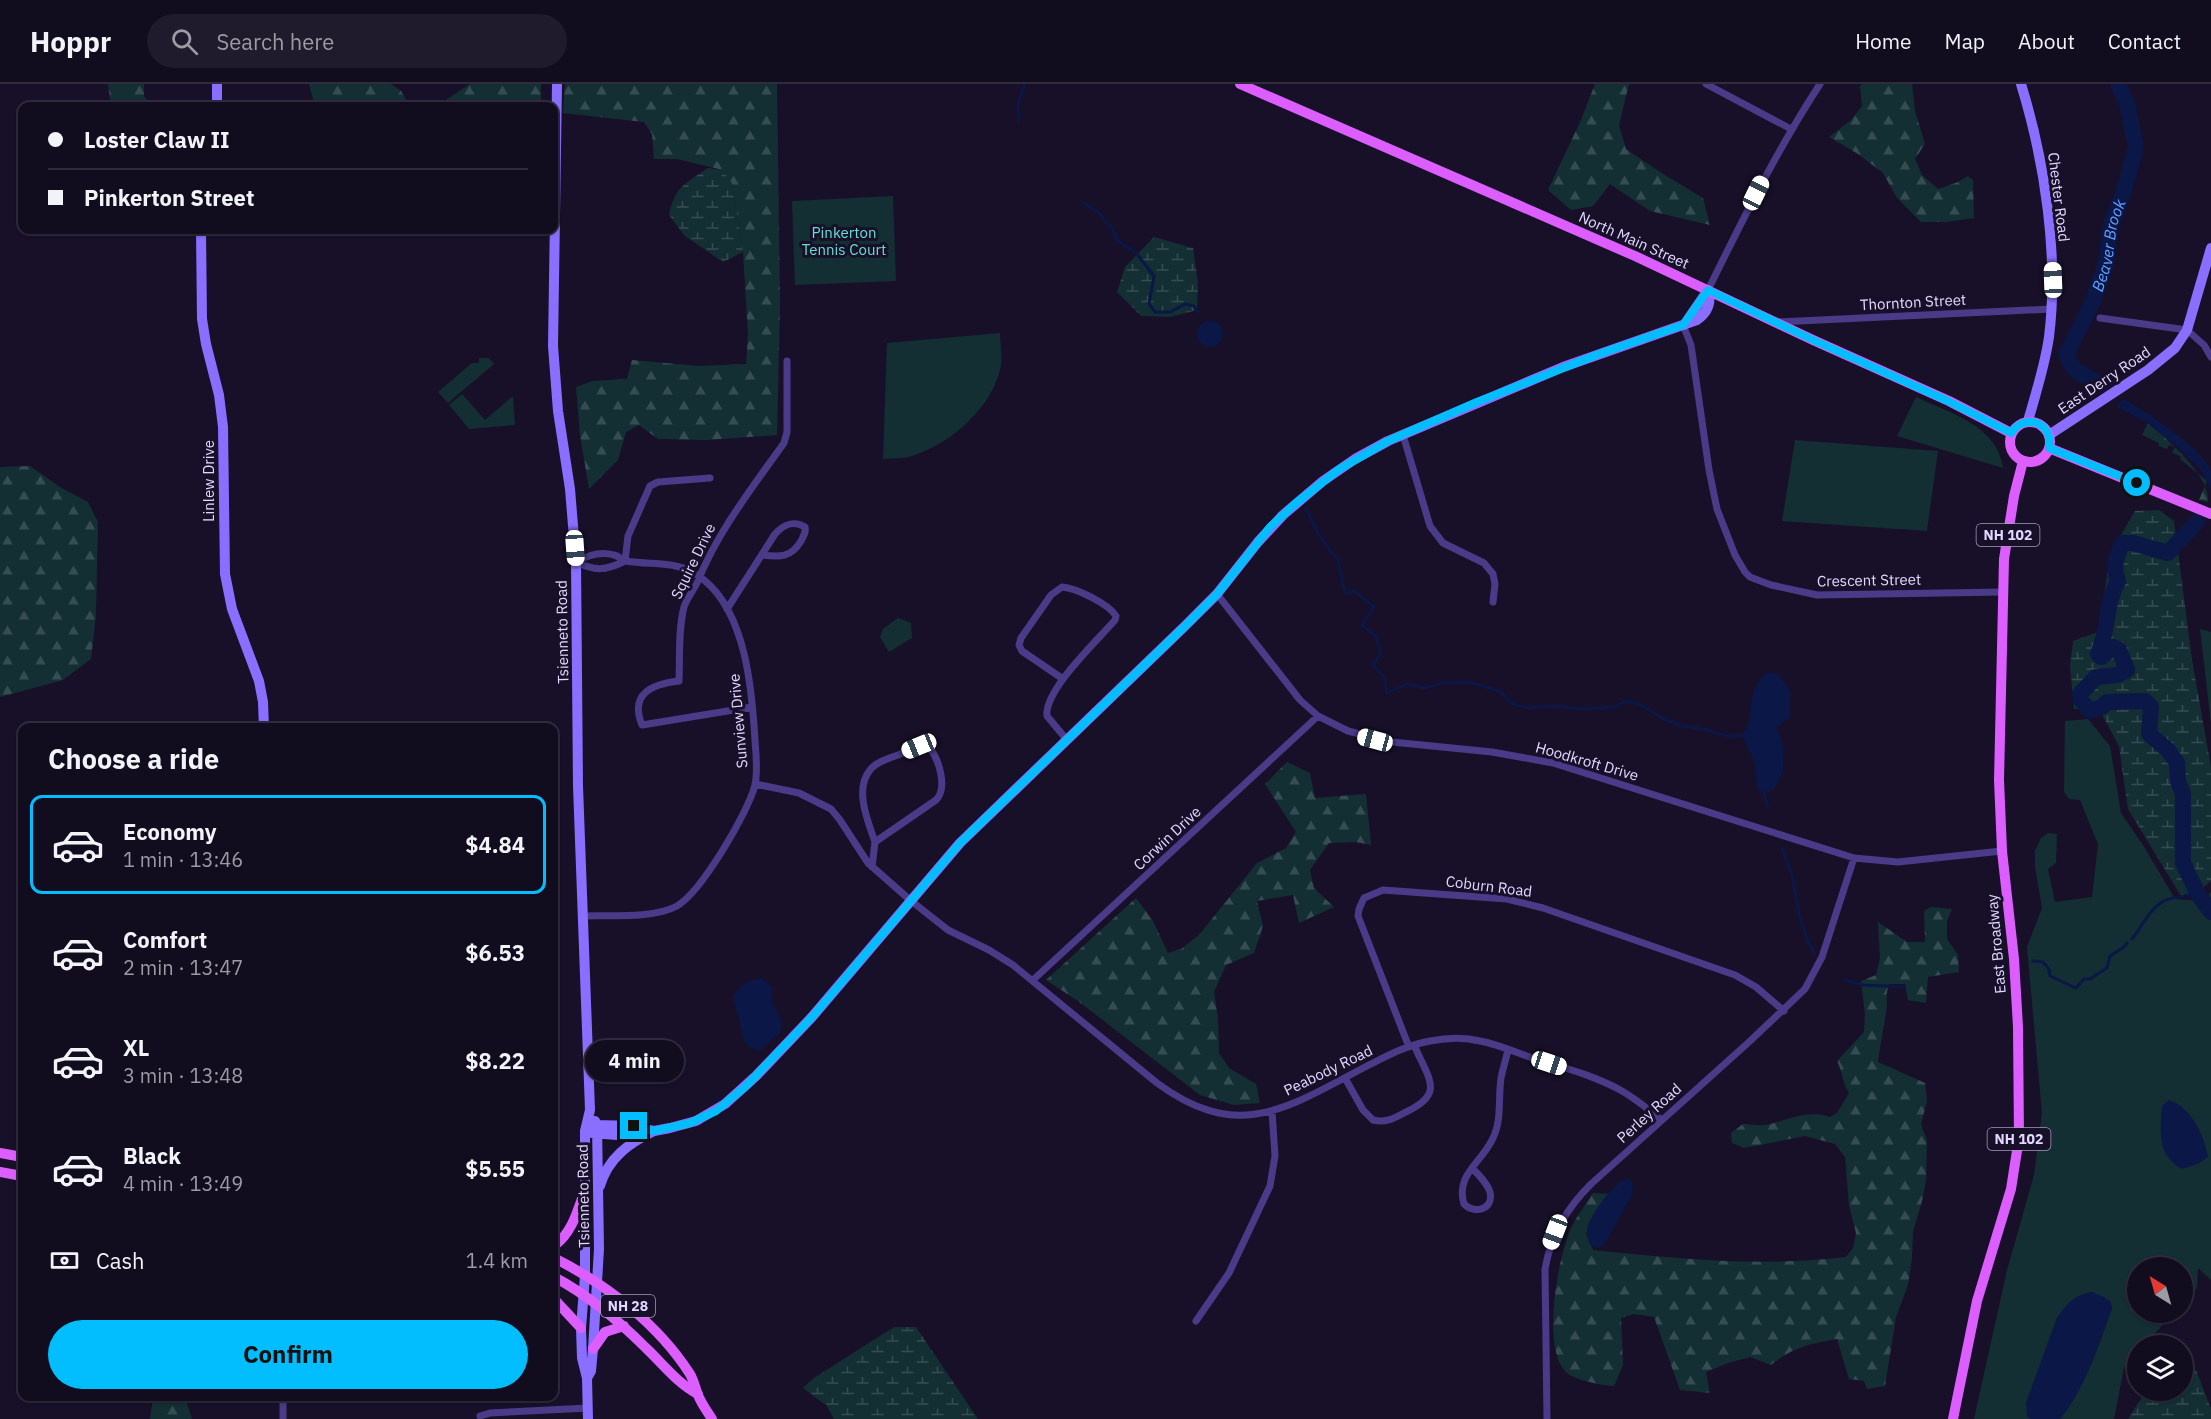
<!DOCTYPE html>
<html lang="en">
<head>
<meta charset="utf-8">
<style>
	:root { --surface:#120c1f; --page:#1f1a2c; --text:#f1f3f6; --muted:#9c9ba4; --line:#312c3d; --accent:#03beff }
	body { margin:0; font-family:"IBM Plex Sans",sans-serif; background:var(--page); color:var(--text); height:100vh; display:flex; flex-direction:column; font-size:22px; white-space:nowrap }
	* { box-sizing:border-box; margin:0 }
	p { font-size:20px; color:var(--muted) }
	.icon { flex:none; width:33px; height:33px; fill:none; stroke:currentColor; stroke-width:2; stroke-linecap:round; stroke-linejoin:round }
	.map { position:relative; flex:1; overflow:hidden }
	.panel { position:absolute; left:18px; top:639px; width:540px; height:678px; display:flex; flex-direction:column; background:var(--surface); border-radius:12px; box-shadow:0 2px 4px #0004,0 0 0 2px var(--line) }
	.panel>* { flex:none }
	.banner { position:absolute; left:18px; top:18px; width:540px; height:132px; border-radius:12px; box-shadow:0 2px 4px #0004,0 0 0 2px var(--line); display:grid; align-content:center; height:132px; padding:0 30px; background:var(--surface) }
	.needle { width:39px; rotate:323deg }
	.controls { position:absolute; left:2127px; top:1173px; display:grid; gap:12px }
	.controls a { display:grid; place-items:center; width:66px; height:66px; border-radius:50%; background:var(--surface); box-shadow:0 2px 4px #0004,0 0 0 2px var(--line); font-size:30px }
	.end { position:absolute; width:27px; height:27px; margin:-14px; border:8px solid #03beff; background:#111; box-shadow:0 0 0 3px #111 }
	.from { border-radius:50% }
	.bubble { position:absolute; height:42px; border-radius:21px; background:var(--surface); box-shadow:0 2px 4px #0004,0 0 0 2px var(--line); font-size:20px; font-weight:700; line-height:42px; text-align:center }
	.car { position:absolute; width:18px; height:36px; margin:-18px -9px; border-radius:8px; box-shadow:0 0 4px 2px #0007; background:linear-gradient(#fff 24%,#345 0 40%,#fff 0 76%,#345 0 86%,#fff 0) }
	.banner b { display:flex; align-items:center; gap:21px; height:57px; font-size:22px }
	.banner b+b { border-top:2px solid var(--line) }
	.banner i { width:15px; height:15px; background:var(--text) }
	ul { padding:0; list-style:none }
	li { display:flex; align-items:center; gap:18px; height:99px; margin:0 12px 9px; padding:0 18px; border:3px solid transparent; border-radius:12px }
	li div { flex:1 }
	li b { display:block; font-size:22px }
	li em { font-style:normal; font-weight:700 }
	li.on { border-color:var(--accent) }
	li>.icon { width:54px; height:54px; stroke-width:1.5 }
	h2 { padding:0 30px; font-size:27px; line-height:72px }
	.pay { display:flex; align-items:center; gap:15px; height:66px; padding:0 30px; font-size:22px }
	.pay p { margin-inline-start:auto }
	.primary-button { display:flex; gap:12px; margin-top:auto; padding:12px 30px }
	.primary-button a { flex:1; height:69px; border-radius:36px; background:var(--accent); color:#111; font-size:24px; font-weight:700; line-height:69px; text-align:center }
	header { display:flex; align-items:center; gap:36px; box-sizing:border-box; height:84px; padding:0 30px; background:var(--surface); border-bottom:2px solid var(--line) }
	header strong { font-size:28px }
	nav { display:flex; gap:33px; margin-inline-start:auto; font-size:21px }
	.search { width:420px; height:54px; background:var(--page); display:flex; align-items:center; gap:15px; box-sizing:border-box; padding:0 21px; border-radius:33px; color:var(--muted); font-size:22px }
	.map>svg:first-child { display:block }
</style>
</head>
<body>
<header>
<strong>Hoppr</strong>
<div class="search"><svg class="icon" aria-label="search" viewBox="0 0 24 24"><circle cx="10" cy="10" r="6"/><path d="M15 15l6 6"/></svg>Search here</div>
<nav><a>Home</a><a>Map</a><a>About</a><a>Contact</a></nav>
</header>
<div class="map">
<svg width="2211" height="1335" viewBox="0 0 2211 1335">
	<defs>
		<pattern id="forest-firs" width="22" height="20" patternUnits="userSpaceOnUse" patternTransform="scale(1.5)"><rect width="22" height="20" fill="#132f33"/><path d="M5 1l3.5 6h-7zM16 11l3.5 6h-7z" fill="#354c52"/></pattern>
		<pattern id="wetland-marsh" width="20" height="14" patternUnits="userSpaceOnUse" patternTransform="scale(1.5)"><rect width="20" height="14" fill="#132f33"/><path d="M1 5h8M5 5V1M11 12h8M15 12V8" fill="none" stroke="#354c52"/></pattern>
	</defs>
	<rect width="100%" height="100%" fill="#181029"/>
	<path fill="#132f33" d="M893,112L896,197L795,201L792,117Z
		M1000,249C1000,260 1003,275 1000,286C990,325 952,358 915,371C905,375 893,374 883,375L887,259Z
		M479,274H489L494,280L448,319L438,308L472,279H479Z
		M462,310L485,336L513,312L515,341L469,345L449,321Z
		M1916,313C1950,329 1998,342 2003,384L1897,352Z
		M1795,356L1938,367L1927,447L1782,437Z
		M898,534L911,539L912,554L889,568L880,553L883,545Z
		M2200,545L2211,548V640Z
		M2088,635L2110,662L2121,729L2143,761L2175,815L2202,817L2211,808V1196L2198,1184L2197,1204L2183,1220L2182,1184H2138V1228L2174,1229L2144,1261L2138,1262L2137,1269L2124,1284L2114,1335H1974L2007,1186L2034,1091L2042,1029L2027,863L2042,824L2035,782V767L2041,754L2048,749L2057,750L2056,779L2048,785L2055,818L2092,813L2098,760L2080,716L2069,715L2064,708L2065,637Z"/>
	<path fill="url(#forest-firs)" d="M108,0H144V12L151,22H111Z
		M309,0H391L401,7L410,22H315Z
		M470,0H541V22H437Z
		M565,0H777L780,221L777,351L706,356L658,355L639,341L626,348L618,376L589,405L580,351L576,303L593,297L627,295L632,276L699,282L746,280L748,250L743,168L732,100L723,86L677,75H654L652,50L644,38L563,29Z
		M1595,0H1629L1619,41L1626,65L1660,88L1703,114L1710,141L1650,127L1610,100L1593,122L1571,126L1548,106L1581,36Z
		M1863,0H1912L1915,27L1925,60L1915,75L1922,91L1938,105L1958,98L1968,92L1973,96L1974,134L1946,138H1921L1897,114L1883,89L1858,70L1829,53L1851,36L1862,22L1860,2Z
		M2148,339C2166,354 2211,392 2208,418L2199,416L2207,397L2180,375L2181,372L2172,369L2175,363L2169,361L2167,365L2159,362V359L2142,351Z
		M30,382L60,403L88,418L98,438L96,530L91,575L63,596L0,613V383Z
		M1287,678L1310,689L1315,714L1366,710L1371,761L1356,758L1329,759L1310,786L1314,804L1334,823L1299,839L1293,811L1257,817L1263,842L1254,869L1226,881L1214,908L1218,934L1219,969L1229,984L1256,1000L1260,1019L1234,1021L1200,1011L1078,917L1046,896L1136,814L1153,837L1168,869L1181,865L1199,851L1257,779L1286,764L1296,748L1265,700Z
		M1931,823L1952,825L1947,837V855L1958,871L1959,888L1928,893L1926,919L1908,916L1905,900H1889C1885,910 1888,919 1886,929C1883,946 1880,962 1878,978L1925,999L1927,1017L1921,1040L1927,1057L1926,1097L1922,1117L1913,1148L1912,1174L1908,1201L1896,1233L1885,1302L1867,1305L1864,1297L1849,1295L1837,1255C1811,1259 1791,1264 1771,1281L1750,1273L1728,1279L1706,1288L1710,1309L1680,1306L1654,1233L1634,1230L1621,1234L1623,1281L1614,1302C1601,1301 1576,1297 1566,1288C1541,1265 1558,1173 1571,1144C1577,1132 1586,1120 1593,1109L1609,1110L1596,1127L1586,1149L1593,1166C1677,1175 1762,1183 1846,1173L1853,1164L1856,1149L1849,1121L1845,1073L1835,1060L1805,1052L1744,1064L1732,1059L1731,1049L1743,1040C1750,1040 1759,1042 1766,1041C1788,1036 1808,1025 1830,1033L1837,1029L1849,1009C1842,998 1843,989 1837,977L1864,948L1865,930L1861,897L1876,891L1880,875L1878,838L1907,858H1925L1924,827Z
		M153,1313H185L192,1335H150Z"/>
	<path fill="url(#wetland-marsh)" d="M708,84L723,86L732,100L743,168L723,178L685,152L669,131C675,102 685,100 708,84Z
		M1154,153L1193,164L1198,199L1197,226L1170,233L1141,232L1117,208L1125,183Z
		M2159,426L2174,437L2192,576L2211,683V797L2198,808L2181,812L2128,725L2119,662L2099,625H2074L2070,582L2073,557L2098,548L2111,468L2135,427Z
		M894,1243H916L978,1335H834L827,1322L803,1304L814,1294Z
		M2196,1286L2211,1325V1335H2128L2146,1307L2182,1306L2183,1288Z"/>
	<path fill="#0a1747" d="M1197 250a13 13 0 1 1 26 0a13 13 0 1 1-26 0Z
		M2124,315C2144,326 2205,366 2211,387C2211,393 2211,401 2211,406L2201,386L2176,362L2147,339L2116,322Z
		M1766,589H1778L1790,607V633L1777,643L1784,664L1783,687L1774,706L1763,709L1757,704L1755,680L1742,651C1754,633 1748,627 1753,610C1755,602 1761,595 1766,589Z
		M761,894L771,902V916L782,938L780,948L760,967L751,964L745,959L733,913C740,901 747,896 761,894Z
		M2169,1016C2192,1024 2204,1051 2208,1073L2198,1080L2182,1085C2157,1071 2160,1047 2162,1022Z
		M1624,1095H1629L1633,1099L1632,1111L1606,1158L1599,1164L1592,1162C1589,1159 1587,1154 1587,1149C1586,1135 1612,1102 1624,1095Z
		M2092,1208L2104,1213L2111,1218L2112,1225C2098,1263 2086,1303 2060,1335H2031L2027,1332L2026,1319L2056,1236C2064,1222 2075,1210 2092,1208Z"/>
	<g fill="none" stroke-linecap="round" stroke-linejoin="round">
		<path stroke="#0a1747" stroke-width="3" d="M1019,37L1018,20L1025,0
			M1083,119L1098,128L1113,146L1117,156L1137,170L1154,192L1149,220L1155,228H1170L1185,220L1194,222L1198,228
			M1306,424L1318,449L1338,477L1345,509L1355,507L1374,523L1362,541L1376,553L1381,568L1373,582L1384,592L1387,609L1407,600L1425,604L1441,599L1470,598L1501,608L1511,619L1528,624L1549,622L1585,625L1614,623L1626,617L1643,622L1662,634L1682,642L1704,645L1726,652H1744
			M1763,707L1768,724
			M1782,764C1785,775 1791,785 1793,796C1798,823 1800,846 1815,870
			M2132,855C2142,843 2149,825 2164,817C2173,812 2188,812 2198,810
			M2033,877L2043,878L2049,885L2050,892L2076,904L2084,895H2090L2107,884L2110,872L2124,863L2127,859
			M1845,896L1863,901L1905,903"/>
		<g stroke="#0a1747" stroke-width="16">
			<path id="s1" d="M2101,301L2075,286L2066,271L2093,217L2106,179L2111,140L2124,107L2136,63L2127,20L2118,0"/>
			<path d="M2197,438L2168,469L2133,459H2122C2117,472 2112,483 2118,497C2105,520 2109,546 2098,570L2101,573L2113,563L2119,566L2127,586L2117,591L2096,593L2080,610L2081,616L2090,627L2102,623L2107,618L2145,617L2151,623L2149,650L2168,666L2177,679L2178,697L2183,710V779L2198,810L2211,828"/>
		</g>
		<path stroke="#4a3b88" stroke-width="7" d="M1706,0L1791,45
			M1708,206C1743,135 1777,66 1820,0
			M2100,234L2187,246L2204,261L2211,273
			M1778,238L2051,225
			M1683,241L1691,261L1709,386L1717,425L1735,471L1745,488L1750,493L1771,501L1817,511L2003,508
			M1403,351L1430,442L1443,459L1484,479L1493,490L1495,500L1493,518
			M625,477L628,452L650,402L658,398L710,394
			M576,478C588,471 600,467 614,471C619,472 622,476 626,477C655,482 679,475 704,496C746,530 752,606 755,656C756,671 758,687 755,701C748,729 701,808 677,822C653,835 609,831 583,832
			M576,478C595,487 605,487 625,477
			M1217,510L1300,616L1318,632L1348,647L1392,658L1492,668L1553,679L1854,774L1898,778L2002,767
			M727,525L775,450C783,441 794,436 805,443C806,449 804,451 801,457C791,474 780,473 762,471
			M1063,595L1022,567L1019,561L1021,554L1051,511L1062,503C1076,504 1109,520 1116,532L1115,536C1098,556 1044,606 1047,632L1067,656
			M752,623L642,641C629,609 653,600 679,597C680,573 678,546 684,523C687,514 693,507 697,499C718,447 752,404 784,359L787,348V277
			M755,700L799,709L831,725L840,736L868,779L910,816L948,846L989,866L1013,881L1157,999C1240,1060 1288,1023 1367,982C1387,972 1407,961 1430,957C1446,954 1464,953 1480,957C1497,960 1515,968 1532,974C1561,983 1594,991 1622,1007C1636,1015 1649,1026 1662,1036
			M872,783L875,758L936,716C948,704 939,675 929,663C919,659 908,667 898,671C889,674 876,678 870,686C854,705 868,738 875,758
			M1033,896L1318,632
			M1409,963L1358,832L1359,825L1364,814L1383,806L1507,815L1543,824L1735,891L1756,903L1784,927
			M1345,994L1363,1026L1373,1036C1385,1039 1393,1035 1404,1029C1446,1010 1429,996 1414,961
			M1472,1084C1479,1091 1487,1099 1490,1108C1494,1125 1475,1131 1464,1120C1455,1090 1482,1079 1493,1054C1502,1036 1498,1014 1501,994C1503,984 1506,975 1508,966
			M1196,1237L1229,1189L1270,1102L1275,1072L1272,1027
			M283,1312V1335
			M480,1332L490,1329L588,1324
			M1547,1335L1545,1185C1551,1151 1566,1125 1591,1100L1749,958L1805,905L1822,873L1854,774"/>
		<path stroke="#896eff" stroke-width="10" d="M557,0L553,262L558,327L570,405L576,478L578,702L590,1026L585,1047V1192L581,1244L582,1274L587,1294L588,1335
			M2021,0C2045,78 2059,172 2049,253C2045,281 2036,309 2028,337
			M217,22V0
			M201,146L202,235L206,260L219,311L223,343L225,490L232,525L259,597L263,618L264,644
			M1684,241L1708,206
			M2049,351L2148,286L2175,264L2187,246L2211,164
			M585,1047L597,1041L634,1042L654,1047L670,1044L696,1037L725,1020L756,992L812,933L960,759L1185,542L1217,510L1258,458L1283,431L1323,397L1355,375L1388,357L1563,283L1697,236C1708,228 1712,219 1708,206
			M592,1049L617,1051L645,1045
			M600,1102C608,1074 629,1059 654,1047
			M587,1294L591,1287L593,1265L599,1165L597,1041L595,1037"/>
		<path stroke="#dc5eff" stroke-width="10" d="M1240,0L1635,172L1813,256L1949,317L2011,349
			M2010 358a20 20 0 1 1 40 0a20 20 0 1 1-40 0Z
			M2049,364L2211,430
			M0,1069L22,1073
			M0,1088L22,1092
			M554,1162C573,1148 578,1125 586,1103
			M554,1174C606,1200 658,1240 690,1290C694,1297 695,1303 698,1311C701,1319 707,1327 712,1335
			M554,1193C588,1211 618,1236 646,1264C663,1280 677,1299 698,1310
			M554,1215L581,1244
			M593,1265L605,1248L624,1242
			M1953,1335L1977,1217L2011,1105L2019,1054L2018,943L2014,875L2002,767L1999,696L2004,475L2014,412L2023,377"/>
	</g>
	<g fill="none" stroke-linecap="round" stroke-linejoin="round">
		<path stroke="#03beff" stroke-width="8" d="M634,1042L654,1047L690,1039L716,1027L746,1002L812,933L960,759L1185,542L1217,510L1270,443L1295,420L1338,386L1388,357L1477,318L1599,270L1683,241L1708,206L1813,256L1948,317L2011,349C2025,328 2054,339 2049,364L2137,399"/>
	</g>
	<g text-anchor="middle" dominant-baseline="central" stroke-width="6" stroke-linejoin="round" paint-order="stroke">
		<g fill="#181029" stroke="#a59bbf" stroke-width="1.5">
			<rect x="1976.5" y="440" width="63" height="22" rx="4.5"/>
			<rect x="1987.5" y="1044" width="63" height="22" rx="4.5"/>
			<rect x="601" y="1211" width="54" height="22" rx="4.5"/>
		</g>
		<g font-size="14" font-weight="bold" fill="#e2d7ff">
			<text x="2008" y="451">NH 102</text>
			<text x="2019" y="1055">NH 102</text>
			<text x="628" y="1222">NH 28</text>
		</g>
		<g font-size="15" fill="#e2d7ff" stroke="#181029">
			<text transform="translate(2059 113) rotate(83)">Chester Road</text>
			<text transform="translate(1634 156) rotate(24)">North Main Street</text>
			<text transform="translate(1913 218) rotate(-3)">Thornton Street</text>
			<text transform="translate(2104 296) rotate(-34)">East Derry Road</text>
			<text transform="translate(208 397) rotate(-90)">Linlew Drive</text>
			<text transform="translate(693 477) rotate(-64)">Squire Drive</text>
			<text transform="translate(1869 496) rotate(-1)">Crescent Street</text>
			<text transform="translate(562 548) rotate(-91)">Tsienneto Road</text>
			<text transform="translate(738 637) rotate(-95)">Sunview Drive</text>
			<text transform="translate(1587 677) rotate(16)">Hoodkroft Drive</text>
			<text transform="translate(1167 754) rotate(-43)">Corwin Drive</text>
			<text transform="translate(1489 802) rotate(7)">Coburn Road</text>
			<text transform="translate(1996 860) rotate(-95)">East Broadway</text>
			<text transform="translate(1328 986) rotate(-26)">Peabody Road</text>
			<text transform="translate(1649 1029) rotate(-42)">Perley Road</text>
			<text transform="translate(583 1112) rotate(-91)">Tsienneto Road</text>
		</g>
		<g font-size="15" fill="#61e1d5" stroke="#181029">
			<text x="844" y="148">Pinkerton<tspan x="844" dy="17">Tennis Court</tspan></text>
		</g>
		<g font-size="16" font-style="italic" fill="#65a0ff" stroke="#181029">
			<text stroke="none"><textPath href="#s1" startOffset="166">Beaver Brook</textPath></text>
		</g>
	</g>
</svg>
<div class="controls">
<a><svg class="needle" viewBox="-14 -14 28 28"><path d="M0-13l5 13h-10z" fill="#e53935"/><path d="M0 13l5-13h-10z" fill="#9c9ba4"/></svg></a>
<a><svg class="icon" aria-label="layers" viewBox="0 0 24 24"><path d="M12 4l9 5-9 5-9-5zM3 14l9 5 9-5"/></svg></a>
</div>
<i class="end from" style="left:2137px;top:399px"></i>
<i class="end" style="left:634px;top:1042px"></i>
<div class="bubble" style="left:585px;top:956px;width:99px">4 min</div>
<i class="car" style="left:1756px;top:109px;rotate:26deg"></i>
<i class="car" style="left:2053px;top:196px;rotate:358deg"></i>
<i class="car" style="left:575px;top:464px;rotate:176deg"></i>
<i class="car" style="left:1375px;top:656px;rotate:285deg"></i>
<i class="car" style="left:919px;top:662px;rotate:248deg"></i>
<i class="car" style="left:1549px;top:979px;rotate:108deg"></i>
<i class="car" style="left:1555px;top:1148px;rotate:201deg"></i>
<div class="banner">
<b><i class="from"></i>Loster Claw II</b>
<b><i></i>Pinkerton Street</b>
</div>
<section class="panel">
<h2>Choose a ride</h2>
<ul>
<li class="on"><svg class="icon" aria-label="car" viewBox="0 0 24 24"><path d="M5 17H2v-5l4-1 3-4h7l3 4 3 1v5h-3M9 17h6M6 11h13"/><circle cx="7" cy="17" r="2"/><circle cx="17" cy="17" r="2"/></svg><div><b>Economy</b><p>1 min · 13:46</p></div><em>$4.84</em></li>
<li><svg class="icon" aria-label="car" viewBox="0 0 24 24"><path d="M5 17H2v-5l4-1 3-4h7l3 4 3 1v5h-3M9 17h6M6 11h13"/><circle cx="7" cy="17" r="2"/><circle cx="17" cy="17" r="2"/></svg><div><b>Comfort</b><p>2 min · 13:47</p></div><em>$6.53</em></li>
<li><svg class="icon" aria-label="car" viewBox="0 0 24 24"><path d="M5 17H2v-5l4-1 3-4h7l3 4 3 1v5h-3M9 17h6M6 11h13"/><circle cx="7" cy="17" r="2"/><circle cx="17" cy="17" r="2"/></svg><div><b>XL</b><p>3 min · 13:48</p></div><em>$8.22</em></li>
<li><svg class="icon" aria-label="car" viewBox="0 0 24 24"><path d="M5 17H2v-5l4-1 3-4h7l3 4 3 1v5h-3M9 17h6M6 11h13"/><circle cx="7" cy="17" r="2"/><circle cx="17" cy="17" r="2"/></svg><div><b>Black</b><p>4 min · 13:49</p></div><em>$5.55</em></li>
</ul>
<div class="pay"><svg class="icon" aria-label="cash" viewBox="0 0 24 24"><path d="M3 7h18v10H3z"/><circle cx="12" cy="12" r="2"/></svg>Cash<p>1.4 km</p></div>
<div class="primary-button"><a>Confirm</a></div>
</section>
</div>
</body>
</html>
